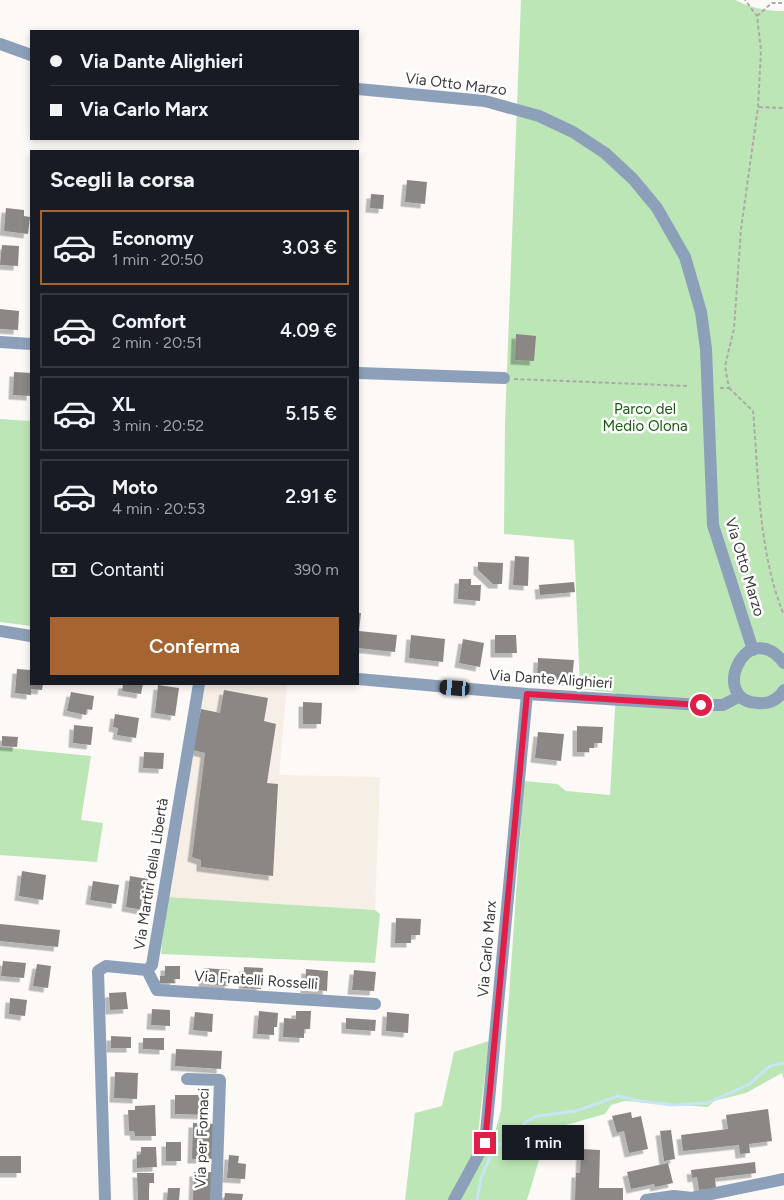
<!DOCTYPE html>
<html lang="it">
<head>
<meta charset="utf-8">
<style>
	:root { --surface:#171b24; --page:#242831; --text:#f1f3f6; --muted:#9ea1a6; --line:#363941; --accent:#a66530 }
	body { margin:0; font-family:Figtree,sans-serif; background:var(--page); color:var(--text); height:100vh; display:flex; flex-direction:column; font-size:19px; white-space:nowrap }
	* { box-sizing:border-box; margin:0 }
	p { font-size:16px; color:var(--muted) }
	.icon { flex:none; width:28px; height:28px; fill:none; stroke:currentColor; stroke-width:2; stroke-linecap:round; stroke-linejoin:round }
	.map { position:relative; flex:1; overflow:hidden }
	.drawer { position:absolute; left:30px; top:150px; width:329px; height:535px; display:flex; flex-direction:column; background:var(--surface); border-radius:0px; box-shadow:0 2px 8px #0003 }
	.drawer>* { flex:none }
	.guide { position:absolute; left:30px; top:30px; width:329px; height:110px; border-radius:0px; box-shadow:0 2px 8px #0003; display:grid; align-content:center; height:110px; padding:0 20px; background:var(--surface) }
	.end { position:absolute; width:22px; height:22px; margin:-11px; border:6px solid #e11d48; background:#fff; box-shadow:0 0 0 2px #fff }
	.from { border-radius:50% }
	.bubble { position:absolute; height:35px; border-radius:0px; background:var(--surface); box-shadow:0 2px 8px #0003; font-size:16px; font-weight:600; line-height:35px; text-align:center }
	.car { position:absolute; width:15px; height:30px; margin:-15px -8px; border-radius:6px; box-shadow:0 0 4px 1px #0007; background:linear-gradient(#222 24%,#8ab4d8 0 40%,#222 0 76%,#8ab4d8 0 86%,#222 0) }
	.guide b { display:flex; align-items:center; gap:18px; height:48px; font-size:19px }
	.guide b+b { border-top:1px solid var(--line) }
	.guide i { width:12px; height:12px; background:var(--text) }
	ul { padding:0; list-style:none }
	li { display:flex; align-items:center; gap:15px; height:75px; margin:0 10px 8px; padding:0 10px; border:2px solid var(--line); border-radius:0px }
	li div { flex:1 }
	li b { display:block; font-size:19px }
	li em { font-style:normal; font-weight:600 }
	li.selected { border-color:var(--accent) }
	li>.icon { width:45px; height:45px; stroke-width:1.5 }
	h2 { padding:0 20px; font-size:22px; line-height:60px }
	.pay { display:flex; align-items:center; gap:12px; height:55px; padding:0 20px; font-size:19px }
	.pay p { margin-inline-start:auto }
	.cta { display:flex; gap:10px; margin-top:auto; padding:10px 20px }
	.cta a { flex:1; height:58px; border-radius:0px; background:var(--accent); color:#fff; font-size:20px; font-weight:600; line-height:58px; text-align:center }
	.map>svg:first-child { display:block }
</style>
</head>
<body>
<div class="map">
<svg width="784" height="1200" viewBox="0 0 784 1200">
	<defs>
		<filter id="shadow"><feDropShadow dx="-4.5" dy="4.5" stdDeviation="0" flood-color="#0004"/></filter>
	</defs>
	<rect width="100%" height="100%" fill="#fcf9f7"/>
	<path fill="#f7eee6" d="M205,684L287,685L279,775L380,777L375,910L167,897Z"/>
	<path fill="#bce6b5" d="M521,0H735C750,8 767,11 784,11V1080L782,1073L746,1093L714,1101L708,1107L625,1101L611,1105L605,1114L548,1130L527,1200H405L415,1113L442,1106L454,1052L489,1041L477,1142L484,1147L494,1136L501,1110L524,781L557,784L566,791L610,795L616,693L580,689L574,540L504,534L505,423Z
		M0,419L31,421V626L0,622Z
		M0,747L91,756L81,820L103,823L97,862L0,855Z
		M167,897L375,910L380,914L375,963L161,954Z"/>
	<g fill="none" stroke-linecap="round" stroke-linejoin="round">
		<path stroke="#c7e5f5" stroke-width="3" d="M477,1200L481,1178L493,1151L498,1145L511,1139L526,1122L537,1116L576,1111L618,1096L640,1101L673,1105L707,1103L748,1085L770,1066L784,1063"/>
	</g>
	<path fill="#8a8785" filter="url(#shadow)" d="M407,180L427,182L425,204L405,202Z
		M371,194L384,195L383,209L370,208Z
		M6,208L24,210V216L30,217L28,234L4,231Z
		M2,245L19,246L18,266L0,265Z
		M0,309L19,311L18,330L0,329Z
		M516,334L536,336L534,361L515,360Z
		M14,372L31,373V396L13,395Z
		M515,556L529,557L528,586L513,585Z
		M478,562L503,563L502,584H493L478,570Z
		M459,579H471V585H481L480,601L458,599Z
		M574,582L575,592L540,595L539,585Z
		M358,613H361L359,631L397,635L395,652L358,648Z
		M411,635L445,639L443,662L409,658Z
		M495,635H516L517,653H495Z
		M463,639L484,643L480,667L459,663Z
		M538,658L574,660L572,681L537,679Z
		M17,669L31,670V684H43L42,690L31,689V695L15,693Z
		M123,684H143L141,694L122,691Z
		M158,685L179,688L175,716L155,713Z
		M224,690L268,698L264,721L276,724L267,783L278,784L273,876L201,867V860L192,857L205,753L193,750L201,709L220,713Z
		M71,692L94,696L92,710L87,709L86,715L67,711Z
		M303,702L322,703L321,724H303Z
		M115,714L139,718L136,738L117,735L118,728L113,727Z
		M74,725L93,727L91,745L73,743Z
		M577,726L603,727L602,743H594V748H589V752H577Z
		M538,732L564,734L561,761L535,758Z
		M2,736L18,737L17,747L2,746Z
		M144,752L164,753L163,769L143,768Z
		M22,871L46,875L43,900L19,896Z
		M130,876L148,879L143,910L126,907Z
		M93,881L119,885L116,904L90,900Z
		M396,918L421,919L420,935H411V943H395Z
		M0,924L60,930L58,947L0,941Z
		M3,961L26,963L24,978L1,976Z
		M37,964L51,966L48,988L33,986Z
		M165,966H180V979H174L175,983H160V976H165Z
		M244,967L263,968L261,989L243,988Z
		M204,968L230,970L229,986L203,984Z
		M306,969L328,971L327,991L305,989Z
		M354,970L376,972L374,991L352,990Z
		M126,992L128,1009L110,1010L109,993Z
		M10,998L27,1000L25,1016L9,1014Z
		M152,1009L170,1010V1026L151,1025Z
		M259,1011L278,1013L277,1027H274V1035L257,1034Z
		M296,1011H311L310,1029H304V1038L283,1037L284,1018L296,1019Z
		M195,1012L213,1014L212,1032L193,1030Z
		M387,1012L409,1014L408,1033L386,1031Z
		M346,1018L376,1020L375,1031L346,1029Z
		M111,1036L131,1037V1048H111Z
		M143,1038H164V1050L143,1049Z
		M176,1049L222,1051L221,1069L175,1066Z
		M115,1072L138,1073L137,1099L114,1098Z
		M175,1095H210V1115L175,1114Z
		M155,1105L156,1136H135L134,1131H129L128,1110H135V1106Z
		M768,1109L772,1141L749,1144L750,1153L740,1154L739,1145L683,1151L681,1135L728,1129L726,1115Z
		M631,1112L632,1118L641,1116L648,1149L629,1153L624,1131L617,1133L612,1116Z
		M193,1123L214,1124L212,1159H192Z
		M671,1130L675,1159L664,1161L660,1131Z
		M166,1142H181V1161H166Z
		M141,1147H156L157,1167L137,1168V1155L141,1154Z
		M581,1149L600,1150L599,1188H623V1200H575L576,1173H580Z
		M229,1155L239,1156L238,1163L246,1164L245,1179L227,1178Z
		M0,1156H21V1173H0Z
		M755,1162L756,1173L715,1178L716,1188L699,1190L697,1177L692,1178L691,1170Z
		M668,1163L673,1183L655,1187L654,1184L631,1189L627,1172Z
		M194,1172H213L212,1200H193Z
		M137,1173H154V1183H149V1200H138Z
		M168,1188H180L179,1200H167Z
		M225,1193L243,1194L242,1200H224Z"/>
	<g fill="none" stroke-linecap="round" stroke-linejoin="round">
		<path stroke="#acaaa8" stroke-width="2" stroke-dasharray="4 2.5" stroke-linecap="butt" d="M757,16L772,3H784
			M759,107L784,108
			M514,379L689,386
			M720,388H729L725,366L734,329L741,229L758,107L761,50L757,16L745,0
			M729,388L753,411C759,478 758,552 784,615"/>
		<path stroke="#8ca0b9" stroke-width="12" d="M0,44L31,55
			M358,89L485,101L539,116L573,132L605,153L633,179L657,208L685,257L701,312L706,349L713,525L753,650
			M0,342L31,344
			M358,373L504,378
			M0,631L31,636
			M784,663C746,614 708,702 758,703C769,704 778,700 784,690
			M358,679L527,694L701,705H723L740,696
			M147,970L157,990L375,1004
			M187,1079L220,1080L216,1200
			M105,1200L98,971L106,966L147,970L152,965L199,684
			M454,1200L485,1143L527,694
			M646,1200L674,1196L692,1198L784,1179"/>
	</g>
	<g fill="none" stroke-linecap="round" stroke-linejoin="round">
		<path stroke="#e11d48" stroke-width="6" d="M485,1143L527,694L701,705"/>
	</g>
	<g text-anchor="middle" dominant-baseline="central" stroke-width="5" stroke-linejoin="round" paint-order="stroke">
		<g font-size="15" fill="#3b3a39" stroke="#fff">
			<text transform="translate(456 84) rotate(7)">Via Otto Marzo</text>
			<text transform="translate(745 567) rotate(73)">Via Otto Marzo</text>
			<text transform="translate(551 679) rotate(4)">Via Dante Alighieri</text>
			<text transform="translate(151 874) rotate(-81)">Via Martiri della Libertà</text>
			<text transform="translate(487 949) rotate(-85)">Via Carlo Marx</text>
			<text transform="translate(256 980) rotate(4)">Via Fratelli Rosselli</text>
			<text transform="translate(202 1138) rotate(-88)">Via per Fornaci</text>
		</g>
		<g font-size="15" fill="#185b0e" stroke="#fff">
			<text x="645" y="409">Parco del<tspan x="645" dy="17">Medio Olona</tspan></text>
		</g>
	</g>
</svg>
<i class="end from" style="left:701px;top:705px"></i>
<i class="end" style="left:485px;top:1143px"></i>
<div class="bubble" style="left:502px;top:1125px;width:82px">1 min</div>
<i class="car" style="left:455px;top:688px;rotate:275deg"></i>
<div class="guide">
<b><i class="from"></i>Via Dante Alighieri</b>
<b><i></i>Via Carlo Marx</b>
</div>
<section class="drawer">
<h2>Scegli la corsa</h2>
<ul>
<li class="selected"><svg class="icon" aria-label="car" viewBox="0 0 24 24"><path d="M5 17H2v-5l4-1 3-4h7l3 4 3 1v5h-3M9 17h6M6 11h13"/><circle cx="7" cy="17" r="2"/><circle cx="17" cy="17" r="2"/></svg><div><b>Economy</b><p>1 min · 20:50</p></div><em>3.03 €</em></li>
<li><svg class="icon" aria-label="car" viewBox="0 0 24 24"><path d="M5 17H2v-5l4-1 3-4h7l3 4 3 1v5h-3M9 17h6M6 11h13"/><circle cx="7" cy="17" r="2"/><circle cx="17" cy="17" r="2"/></svg><div><b>Comfort</b><p>2 min · 20:51</p></div><em>4.09 €</em></li>
<li><svg class="icon" aria-label="car" viewBox="0 0 24 24"><path d="M5 17H2v-5l4-1 3-4h7l3 4 3 1v5h-3M9 17h6M6 11h13"/><circle cx="7" cy="17" r="2"/><circle cx="17" cy="17" r="2"/></svg><div><b>XL</b><p>3 min · 20:52</p></div><em>5.15 €</em></li>
<li><svg class="icon" aria-label="car" viewBox="0 0 24 24"><path d="M5 17H2v-5l4-1 3-4h7l3 4 3 1v5h-3M9 17h6M6 11h13"/><circle cx="7" cy="17" r="2"/><circle cx="17" cy="17" r="2"/></svg><div><b>Moto</b><p>4 min · 20:53</p></div><em>2.91 €</em></li>
</ul>
<div class="pay"><svg class="icon" aria-label="cash" viewBox="0 0 24 24"><path d="M3 7h18v10H3z"/><circle cx="12" cy="12" r="2"/></svg>Contanti<p>390 m</p></div>
<div class="cta"><a>Conferma</a></div>
</section>
</div>
</body>
</html>
